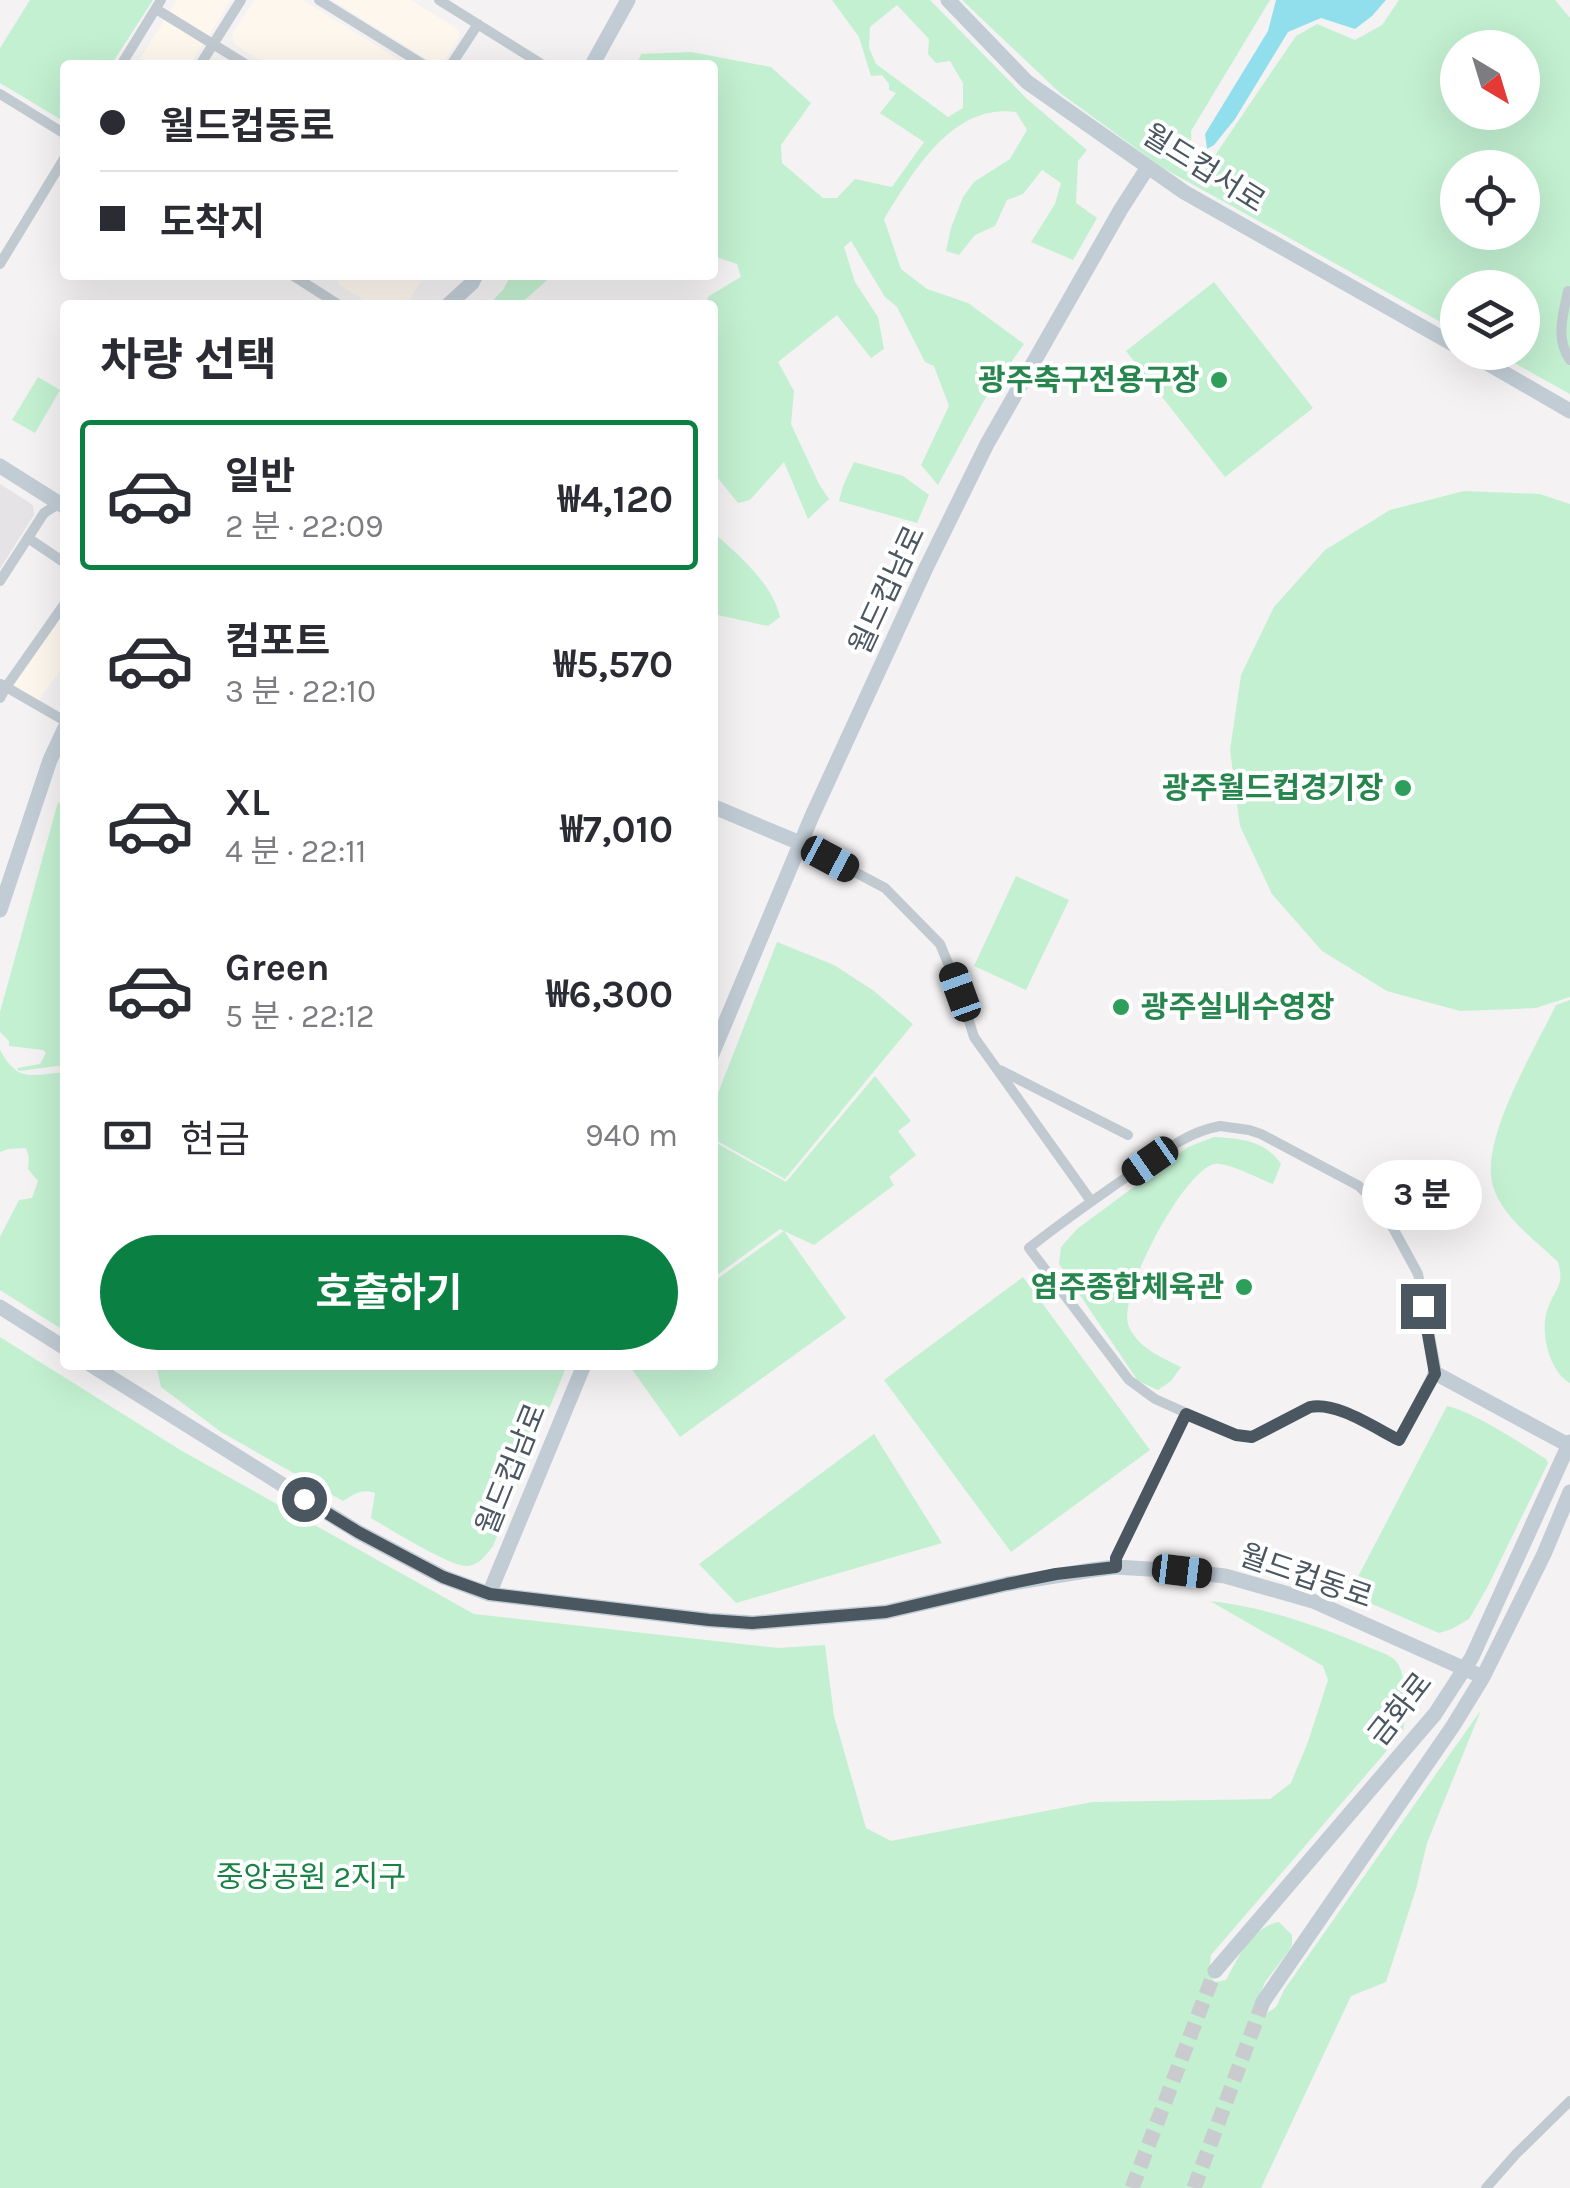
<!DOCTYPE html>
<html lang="ko">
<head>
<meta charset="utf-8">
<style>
	:root { --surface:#fff; --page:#f2f2f3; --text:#2b2b33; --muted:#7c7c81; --line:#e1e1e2; --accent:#0b8043 }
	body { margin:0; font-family:Karla,"Noto Sans KR",sans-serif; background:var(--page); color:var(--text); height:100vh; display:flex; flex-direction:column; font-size:38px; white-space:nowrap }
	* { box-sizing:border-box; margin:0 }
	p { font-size:32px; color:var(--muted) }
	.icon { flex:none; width:55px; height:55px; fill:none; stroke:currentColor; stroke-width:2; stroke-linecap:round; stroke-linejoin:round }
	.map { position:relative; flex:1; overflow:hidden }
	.sheet { position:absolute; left:60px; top:300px; width:658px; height:1070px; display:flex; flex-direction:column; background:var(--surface); border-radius:10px; box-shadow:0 10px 40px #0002 }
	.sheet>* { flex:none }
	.hud { position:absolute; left:60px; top:60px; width:658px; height:220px; border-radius:10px; box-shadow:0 10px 40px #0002; display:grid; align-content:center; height:220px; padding:0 40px; background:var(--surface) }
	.needle { width:65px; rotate:142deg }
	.controls { position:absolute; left:1440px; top:30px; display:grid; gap:20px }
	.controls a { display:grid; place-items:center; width:100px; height:100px; border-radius:50%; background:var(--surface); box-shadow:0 10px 40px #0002; font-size:50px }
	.end { position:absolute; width:45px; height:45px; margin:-22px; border:12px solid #4a5760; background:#fff; box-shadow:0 0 0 5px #fff }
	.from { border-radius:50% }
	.bubble { position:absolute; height:70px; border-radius:35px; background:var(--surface); box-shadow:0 10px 40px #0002; font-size:32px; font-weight:700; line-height:70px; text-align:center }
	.car { position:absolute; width:30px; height:60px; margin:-30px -15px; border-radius:12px; box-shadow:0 0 8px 2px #0007; background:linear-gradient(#222 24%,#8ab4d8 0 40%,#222 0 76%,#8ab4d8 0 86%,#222 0) }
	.hud b { display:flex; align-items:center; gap:35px; height:95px; font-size:38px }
	.hud b+b { border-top:2px solid var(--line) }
	.hud i { width:25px; height:25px; background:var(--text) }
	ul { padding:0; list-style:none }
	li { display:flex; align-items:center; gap:30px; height:150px; margin:0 20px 15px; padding:0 20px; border:5px solid transparent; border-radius:10px }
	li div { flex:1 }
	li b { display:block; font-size:38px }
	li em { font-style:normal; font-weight:700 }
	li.active { border-color:var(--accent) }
	li>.icon { width:90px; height:90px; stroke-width:1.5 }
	h2 { padding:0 40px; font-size:45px; line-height:120px }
	.pay { display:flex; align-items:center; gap:25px; height:110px; padding:0 40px; font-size:38px }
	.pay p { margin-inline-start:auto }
	.primary-button { display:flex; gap:20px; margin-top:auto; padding:20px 40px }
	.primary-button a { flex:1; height:115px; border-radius:60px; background:var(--accent); color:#fff; font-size:40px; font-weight:700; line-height:115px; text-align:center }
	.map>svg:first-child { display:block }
</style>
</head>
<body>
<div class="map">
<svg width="1570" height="2188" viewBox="0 0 1570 2188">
	<rect width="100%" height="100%" fill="#f4f2f2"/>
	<path fill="#fdf7ee" d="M177,0H231L208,37L169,13Z
		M254,0H303L407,65H267L234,44L232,34Z
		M332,0H411L459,30L460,36L442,64L436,65Z
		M165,19L204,43L190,65H136Z
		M336,275H425L406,305H372L338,284Z
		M65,611V664L38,701L14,685Z"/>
	<path fill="#e5e3e5" d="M0,484L33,505L34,515L0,569Z"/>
	<path fill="#c3f0d1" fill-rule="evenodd" d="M30,0H153L111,65H65V122L0,83V48Z
		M832,0H930L1027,99L1087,150L1078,161L1076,203L1097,218L1073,260L1031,242L1055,204L1061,183L1042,170L1023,194L1007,200L995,226L975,235L959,255L946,251L951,228L963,197L974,182L1010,159L1027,130L1016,112C951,103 913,173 884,219L901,269L927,289L968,303L1024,344L983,402L938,485L921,465L949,406L934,366L925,362L897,307L885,297L851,241L844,247L855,282L878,317L884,349L871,358L837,315L778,362L794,391L791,424L819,484L829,499L808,519L784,462L750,500L738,503L713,472L712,305H705L709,296L741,277L737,264L713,256L712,65H637L641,54L691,52L771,67L811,103L781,145L782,163L823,198H837L855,179L892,187L924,142L880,113L896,93L889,90V84L882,75L871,76L859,37ZM897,5L929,39L928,54L936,63L950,61L963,83V108L948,117L876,64L869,48L870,27Z
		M962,0H1270L1191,131L1192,158L1201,176L1296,36L1317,24L1355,40L1382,25L1399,0H1555L1570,18V394L1496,353L1522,352V288H1458L1457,331L1163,168L1060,93ZM1458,48H1522V112H1458ZM1458,168H1522V232H1458Z
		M511,275H553L519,305H488L503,290Z
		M1214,282L1313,408L1225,477L1126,351Z
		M38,377L60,390L35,433L12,420Z
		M854,462L903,476L929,495L917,523L839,501L843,486Z
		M1464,491L1540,494L1570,504V997L1536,1008L1460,1011L1387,991L1322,951L1272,894L1240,826L1230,750L1241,675L1274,607L1325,550L1390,510Z
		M713,532C738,555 772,582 780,617L768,626L713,614Z
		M58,802L65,806V1065L19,1071L17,1068L40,1064L46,1053L43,1050L9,1046V1041L0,1032V1012Z
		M1016,876L1069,900L1026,990L974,966Z
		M777,942L834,965L874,991L913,1024L785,1179L712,1138L713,1106Z
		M1570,1000V1383C1549,1372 1539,1330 1548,1308C1555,1288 1565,1286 1558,1262C1535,1240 1502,1217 1493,1186C1479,1140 1536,1047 1556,1005Z
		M0,1050C18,1083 31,1075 65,1072V1310L61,1312L60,1328L0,1290V1237L19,1200L32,1198L38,1181L28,1169L29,1158L26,1148L8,1149L0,1152Z
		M875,1076L911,1121L898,1131L916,1155L889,1177L894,1185L814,1245L784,1231L846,1318L680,1437L629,1365H712L713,1282L784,1231L780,1229L713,1278V1141L786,1182Z
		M1214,1137C1242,1139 1264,1140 1281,1164L1273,1184C1260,1179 1226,1161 1214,1164C1183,1172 1119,1293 1128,1324C1135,1346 1162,1358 1181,1367L1171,1381L1158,1390L1138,1381L1059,1264L1061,1247L1077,1229L1188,1147Z
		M1023,1277L1150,1450L1011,1552L884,1380Z
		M0,1337L182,1451L474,1614L778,1648L825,1645L834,1716L866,1828L891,1841L1092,1802L1270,1799L1291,1783L1308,1742L1328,1680L1323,1666L1210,1601C1263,1607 1317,1625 1366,1646C1375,1650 1386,1653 1394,1659C1408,1671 1408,1717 1402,1733L1211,1955L1209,1974L1215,1982L1226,1980C1238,1958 1251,1927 1279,1922L1292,1935V1945L1288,1952L1265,1982L1258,2000L1262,2010L1267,2013L1276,2007L1284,1990L1481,1710L1427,1843L1416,1889L1386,1982L1351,1996L1261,2188H0Z
		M156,1365H567L493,1546C486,1555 480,1564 468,1566C452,1568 388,1528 371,1518L375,1493C362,1488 354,1494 343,1501L221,1432L161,1387Z
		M1447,1406C1472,1411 1522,1444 1546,1459L1548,1463L1487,1588L1469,1619L1452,1629L1439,1633L1349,1594Z
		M874,1434L942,1543L736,1603L699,1564Z"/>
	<path fill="#91dfec" d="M1276,0H1386L1372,16L1355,29L1321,18L1288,32L1235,119L1214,145L1207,149L1205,134L1268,31Z"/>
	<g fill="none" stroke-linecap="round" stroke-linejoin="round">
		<path stroke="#cacbce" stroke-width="15" stroke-dasharray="15 8" stroke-linecap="butt" d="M1132,2188L1215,1971
			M1194,2188L1263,2002"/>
		<path stroke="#c1cad1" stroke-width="10" d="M319,0L424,65
			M439,0L543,65
			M156,9L247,65
			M121,65L161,0
			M200,65L241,0
			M451,65L478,24
			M0,94L65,134
			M0,264L65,157
			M292,275L339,305
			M1568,291C1563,315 1555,338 1570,360
			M28,538L65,563
			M0,581L44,513L60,503
			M1,684L65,721
			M0,698L6,687L65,603
			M800,843L885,888L940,944L960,992L974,1037L1091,1201
			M1000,1070L1128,1135
			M1220,1126L1249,1130L1261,1134L1359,1186L1380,1207L1393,1228L1418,1274L1436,1368L1399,1440C1375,1428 1336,1401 1310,1407L1252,1437L1236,1435L1155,1399L1129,1380L1029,1248C1062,1222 1096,1198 1131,1174C1159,1155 1186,1132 1220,1126Z
			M1115,1567L1116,1558L1185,1414
			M1486,2188L1516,2154L1570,2101"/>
		<path stroke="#c1ccd5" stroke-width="15" d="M948,0L1027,82L1184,192L1458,347
			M592,65L628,0
			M448,305L472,283L476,275
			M1468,352L1570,411
			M0,466L65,507
			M712,806L800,843
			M0,910L50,760L65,728
			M712,1054L812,816L925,570L987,444L1121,209L1148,167
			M0,1307L65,1348
			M91,1365L358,1532L443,1577L489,1594L709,1620L753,1623L886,1612L1007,1584L1092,1570L1115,1567L1182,1571L1225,1576L1313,1601L1483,1677
			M1435,1373L1570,1446
			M489,1594L584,1365
			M1215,1971L1435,1714L1472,1657L1570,1442
			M1263,2002L1453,1726L1483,1677L1544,1554L1570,1492"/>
	</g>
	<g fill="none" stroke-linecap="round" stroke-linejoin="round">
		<path stroke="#4a5760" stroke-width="12" d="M304,1499L358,1532L443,1577L490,1594L709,1620L752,1623L886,1612L1007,1584L1056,1574L1116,1567V1558L1186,1414L1236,1435L1252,1437L1310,1407C1336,1401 1375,1428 1399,1440L1435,1374L1423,1306"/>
	</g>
	<g fill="#2e9e5b" stroke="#fff" stroke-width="4">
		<circle cx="1219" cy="380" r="10"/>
		<circle cx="1403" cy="788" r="10"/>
		<circle cx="1121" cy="1007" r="10"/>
		<circle cx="1244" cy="1287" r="10"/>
	</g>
	<g text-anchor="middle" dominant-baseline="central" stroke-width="8" stroke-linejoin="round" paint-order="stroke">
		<g font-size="30" fill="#4a5760" stroke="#fff">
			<text transform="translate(1204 168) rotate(32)">월드컵서로</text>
			<text transform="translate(887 590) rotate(-65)">월드컵남로</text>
			<text transform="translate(511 1469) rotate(-68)">월드컵남로</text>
			<text transform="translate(1306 1576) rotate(19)">월드컵동로</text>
			<text transform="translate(1400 1709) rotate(-52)">금화로</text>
		</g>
		<g font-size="30" font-weight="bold" fill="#27864d" stroke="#fff" text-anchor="end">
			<text x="1199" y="380">광주축구전용구장</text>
			<text x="1383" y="788">광주월드컵경기장</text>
			<text x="1141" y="1007" text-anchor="start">광주실내수영장</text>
			<text x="1224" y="1287">염주종합체육관</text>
		</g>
		<g font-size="30" fill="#198346" stroke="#fff">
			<text x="311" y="1877">중앙공원 2지구</text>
		</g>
	</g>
</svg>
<div class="controls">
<a><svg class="needle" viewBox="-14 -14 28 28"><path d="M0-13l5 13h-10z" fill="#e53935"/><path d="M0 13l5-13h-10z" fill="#7c7c81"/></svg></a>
<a><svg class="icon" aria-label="locate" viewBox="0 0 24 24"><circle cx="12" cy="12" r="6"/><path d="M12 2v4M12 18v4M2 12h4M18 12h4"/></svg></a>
<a><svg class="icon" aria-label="layers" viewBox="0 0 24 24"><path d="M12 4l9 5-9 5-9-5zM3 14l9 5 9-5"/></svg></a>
</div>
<i class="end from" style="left:304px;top:1499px"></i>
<i class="end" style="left:1423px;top:1306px"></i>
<div class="bubble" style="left:1362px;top:1160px;width:120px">3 분</div>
<i class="car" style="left:830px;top:859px;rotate:118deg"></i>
<i class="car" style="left:960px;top:992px;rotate:340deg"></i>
<i class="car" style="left:1150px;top:1161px;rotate:235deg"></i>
<i class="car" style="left:1182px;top:1571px;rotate:97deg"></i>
<div class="hud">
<b><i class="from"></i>월드컵동로</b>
<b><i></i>도착지</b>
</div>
<section class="sheet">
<h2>차량 선택</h2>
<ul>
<li class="active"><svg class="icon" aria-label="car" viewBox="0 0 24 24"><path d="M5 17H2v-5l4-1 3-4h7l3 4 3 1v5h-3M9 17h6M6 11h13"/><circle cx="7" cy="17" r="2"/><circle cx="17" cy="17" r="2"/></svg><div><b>일반</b><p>2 분 · 22:09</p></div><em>₩4,120</em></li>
<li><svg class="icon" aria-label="car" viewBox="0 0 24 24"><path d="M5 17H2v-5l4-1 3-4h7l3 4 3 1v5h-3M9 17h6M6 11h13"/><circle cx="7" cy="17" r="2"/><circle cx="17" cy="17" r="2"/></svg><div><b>컴포트</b><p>3 분 · 22:10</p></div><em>₩5,570</em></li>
<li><svg class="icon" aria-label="car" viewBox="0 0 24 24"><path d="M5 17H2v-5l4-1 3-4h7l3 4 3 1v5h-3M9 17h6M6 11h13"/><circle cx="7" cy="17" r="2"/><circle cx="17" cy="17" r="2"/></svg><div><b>XL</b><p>4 분 · 22:11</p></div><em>₩7,010</em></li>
<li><svg class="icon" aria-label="car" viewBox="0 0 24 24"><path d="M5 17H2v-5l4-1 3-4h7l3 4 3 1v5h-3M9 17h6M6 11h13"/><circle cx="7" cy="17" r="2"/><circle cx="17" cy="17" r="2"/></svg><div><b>Green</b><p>5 분 · 22:12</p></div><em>₩6,300</em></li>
</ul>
<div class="pay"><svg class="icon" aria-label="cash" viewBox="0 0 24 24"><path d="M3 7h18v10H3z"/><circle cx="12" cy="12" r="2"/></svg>현금<p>940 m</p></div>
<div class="primary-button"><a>호출하기</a></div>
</section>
</div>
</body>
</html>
